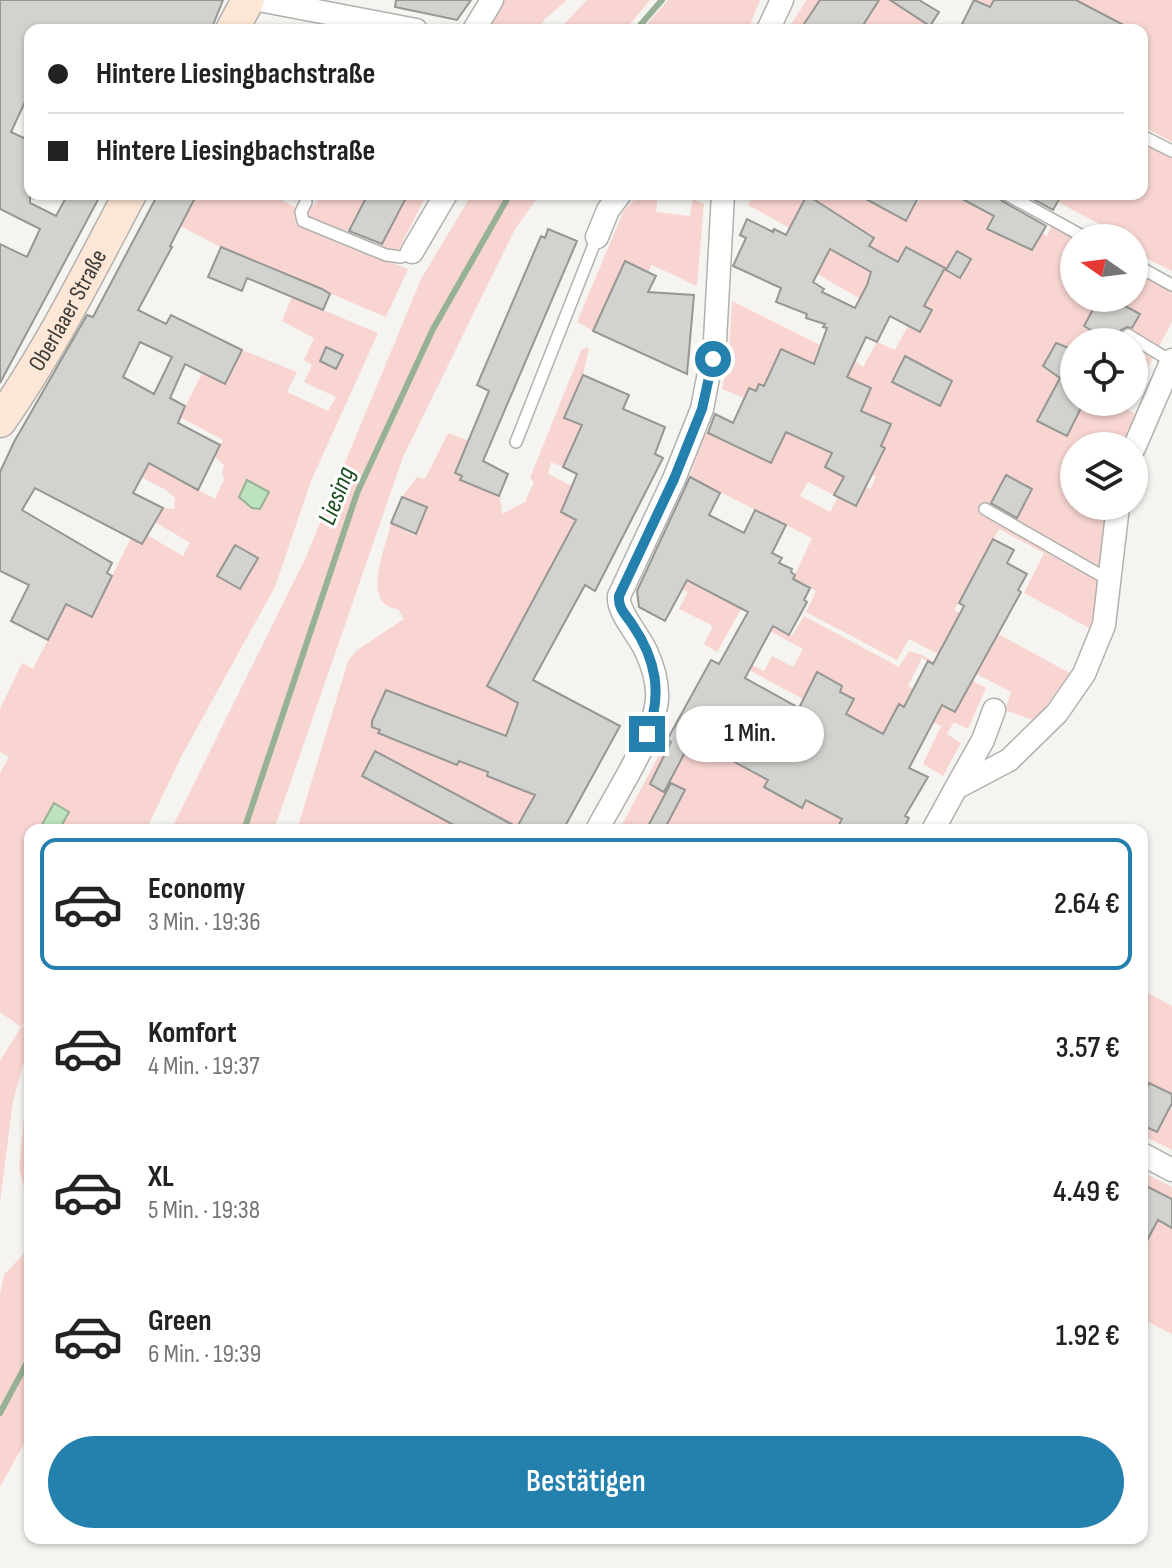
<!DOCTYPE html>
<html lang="de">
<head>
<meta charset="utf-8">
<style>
	:root { --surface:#fff; --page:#f2f2f2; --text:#222; --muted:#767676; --line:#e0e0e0; --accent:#2481ae }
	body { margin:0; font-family:"Sofia Sans Condensed",sans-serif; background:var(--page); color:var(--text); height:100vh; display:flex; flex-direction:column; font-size:30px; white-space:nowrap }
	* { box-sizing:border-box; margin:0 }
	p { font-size:26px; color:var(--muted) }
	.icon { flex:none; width:44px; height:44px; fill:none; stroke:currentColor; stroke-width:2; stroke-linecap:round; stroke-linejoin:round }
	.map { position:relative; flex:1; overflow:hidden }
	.drawer { position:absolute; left:24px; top:824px; width:1124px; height:720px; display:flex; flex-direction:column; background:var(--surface); border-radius:16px; box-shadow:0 2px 6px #0004 }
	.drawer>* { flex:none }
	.hud { position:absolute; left:24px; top:24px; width:1124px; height:176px; border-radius:16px; box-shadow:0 2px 6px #0004; display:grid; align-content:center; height:176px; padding:0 24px; background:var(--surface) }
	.needle { width:52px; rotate:284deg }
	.fabs { position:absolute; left:1060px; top:224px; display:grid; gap:16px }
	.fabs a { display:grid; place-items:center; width:88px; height:88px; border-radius:50%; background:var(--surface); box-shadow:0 2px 6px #0004; font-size:40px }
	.end { position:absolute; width:36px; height:36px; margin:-18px; border:10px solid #2481ae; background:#fff; box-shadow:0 0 0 4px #fff }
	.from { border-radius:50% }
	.bubble { position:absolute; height:56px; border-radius:28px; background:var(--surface); box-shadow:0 2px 6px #0004; font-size:26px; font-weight:600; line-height:56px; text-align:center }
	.hud b { display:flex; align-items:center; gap:28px; height:76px; font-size:30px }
	.hud b+b { border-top:2px solid var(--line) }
	.hud i { width:20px; height:20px; background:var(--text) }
	ul { padding:14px 0 0; list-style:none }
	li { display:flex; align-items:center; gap:24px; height:132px; margin:0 16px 12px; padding:0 8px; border:4px solid transparent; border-radius:16px }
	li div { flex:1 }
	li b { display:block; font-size:30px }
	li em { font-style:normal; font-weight:600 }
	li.current { border-color:var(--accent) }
	li>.icon { width:72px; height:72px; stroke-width:1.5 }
	.button { display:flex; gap:16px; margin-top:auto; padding:16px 24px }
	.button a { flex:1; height:92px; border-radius:48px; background:var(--accent); color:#fff; font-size:32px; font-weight:600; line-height:92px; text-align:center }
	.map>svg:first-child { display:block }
</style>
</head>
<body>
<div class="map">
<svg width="1172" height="1568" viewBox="0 0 1172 1568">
	<rect width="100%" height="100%" fill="#f6f4f0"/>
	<path fill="#f8d5d0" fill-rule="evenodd" d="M503,0H567L544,20L538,30H502L490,23Z
		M587,0H650L625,30H558Z
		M668,0H760L748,30H642Z
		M807,0H889L931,26L960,27L974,0H1172V142L1142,126V30H787Z
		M1142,142L1172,157V271L1134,252V238H1106L1103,236L1105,227L1043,194H1142Z
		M197,194H270L295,207L299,227L408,269L386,317L221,247L180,226Z
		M321,194H368L349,231L335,229L310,218L308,212L310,204L314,206Z
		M408,194H427L399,249L387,250L380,247Z
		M472,194H540L515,229L403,457L274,830H171L306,557L421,279Z
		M649,194L658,195L656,212L690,216L693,199L704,204L697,286L652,265L648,272L625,261L593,331L577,322L624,210L638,196Z
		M754,194H790L807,202L812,194H869L902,208L919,202V194H973L1047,236L1054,221L1082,238H1074V298H1134V271L1172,292V322L1149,365L1140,390L1134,387V342H1074V402H1114L1137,415L1124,446H1074V506H1107L1091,629L1024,593L1044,553L999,529L954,610L1070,673L1035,721L1005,710L1011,692L909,639L897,660L806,612L816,591L793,579L812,538L690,477L704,431L771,462L759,435L831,417L759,384L756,391L749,388L744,398L722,389L729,354L732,301L830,350L822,370L781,349L775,362L854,398L847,378L855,361L863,367L877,342L895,350L908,326L817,274L824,247L748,205ZM861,411L890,424L881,446L885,449L870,474L876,477L870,489L866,487L856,506L838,497L830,512L800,496L808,482L834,495L844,476L826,467Z
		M292,297L378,333L311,481L275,587L182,755L146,830H30V1013L22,1026L30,1031V1040L13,1101L0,1202V1061L21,1027L0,1012V773L9,757L0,752V709L22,663L33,669L66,604L92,616L131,538L147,535L183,556L190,543L155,522L163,508L174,509L175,498L166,490L141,477L77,424L215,499L224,480L222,472L224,465L214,456L223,440L180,417L202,373L225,384L242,350L297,372L287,392L328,411L336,397L304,382L312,365L304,360L314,338L282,321Z
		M589,348L583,375L564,418L614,438L579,432L563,467L551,462L548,474L572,486L561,512L619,545L608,564L562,541L563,545L487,686L571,732L516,830H297L348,661L356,651L404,619L398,609C359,605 387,545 391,523L414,536L427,508L402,497L417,477L425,479L448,433L475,443L462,456L455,473L462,476L460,480L500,495L502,514L525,502L534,482L530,478L582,349Z
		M684,579L741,609L717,652L704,644L713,626L679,609L688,592L679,587Z
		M804,616L899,667L909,651L922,655L954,672L952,675L922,658L908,686L955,712L970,685L969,679L986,688L968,729L954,722L947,734L961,743L943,776L923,764L941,726L933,722L914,759L749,670L752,665L764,671L772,656L793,667L803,649L770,631L773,626L792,636Z
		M685,735L797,795L793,803L801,808L806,800L848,808L841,830H619L663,748Z
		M1142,990L1172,1006V1150L1142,1135Z
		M30,1091V1209L19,1169L24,1118Z
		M1142,1172L1172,1187V1334L1142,1319Z
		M30,1247V1433L0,1487V1294L4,1275Z"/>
	<path fill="#bde3be" stroke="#96b196" stroke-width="2" d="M247,480L269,492L260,509L252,508L239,497Z
		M54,803L69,812L59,830H39Z"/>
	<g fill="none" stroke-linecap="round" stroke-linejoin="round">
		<path stroke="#96b196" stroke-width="6" d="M636,30L662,0
			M244,830L357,493L433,329L510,194
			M0,1413L30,1357"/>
	</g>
	<path fill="#d2d3cf" stroke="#969692" stroke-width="2" fill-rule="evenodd" d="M0,0H223L211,30H30V91L11,132L30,141V203L56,216L68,194H101L0,383V244L27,257L40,229L0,209Z
		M396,0H471L457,20L395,7Z
		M820,0H879L860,30H800Z
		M890,0H919L939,12L930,26Z
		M974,0L990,7L994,0H1076L1133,30H959Z
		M158,194H197L170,246L172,247L138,310L166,324L171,315L242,350L225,384L185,364L170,398L185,406L178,423L220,445L198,490L149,463L133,493L163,508L142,544L35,488L22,510L112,563L107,573L112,576L92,617L66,604L48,640L11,621L29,585L0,571V472L14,442L87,315L93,317ZM140,342L172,357L154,394L123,377Z
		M368,194H408L382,244L349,231Z
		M857,194H920L906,221Z
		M953,194H998L1002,201L1046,226L1032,250L987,229L994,216Z
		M1024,194H1062L1053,210Z
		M807,195L874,238L869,246L898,262L906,247L945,268L924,306L932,310L920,332L890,316L877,342L866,337L847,377L871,388L861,411L891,424L881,446L885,448L856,506L834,495L844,477L825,467L832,453L786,432L771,463L708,433L715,414L733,423L749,388L756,391L759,384L764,386L781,349L814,364L827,328L823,327L825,324L806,318L807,314L776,302L781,288L733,266L746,238L740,235L747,219L773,232L774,229L786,235ZM830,249L871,272L867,285L855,308L822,292L824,289L813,282Z
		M548,229L577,241L483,461L508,474L499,496L460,480L462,476L455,473L489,391L477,385L541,236L545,238Z
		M221,247L322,289L330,294L323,310L247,278L242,291L208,277Z
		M957,251L971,259L960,278L946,270Z
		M625,261L656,276L648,292L694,295L687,374L593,331Z
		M1110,298L1140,314L1132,328L1127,327L1121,330L1120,336L1123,342H1111L1084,326L1095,306L1103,311Z
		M1056,343L1074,350V402H1084L1067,436L1037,421L1060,378L1043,366Z
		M326,347L343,355L336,369L320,361Z
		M905,356L952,381L940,406L892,382Z
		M583,375L629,395L623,409L665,427L655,454L663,458L595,591L585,585L533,680L620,726L563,830H463L362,776L375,751L517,827L535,795L487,776L488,772L459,761L457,765L378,733L380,730L372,727V721L386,690L506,736L518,703L487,686L576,520L561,512L577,474L563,467L582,425L564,418Z
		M1006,475L1032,489L1017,518L991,503Z
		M690,477L720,493L709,515L744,533L755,510L786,525L772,553L782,558L779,563L792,569L791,572L795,575L793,579L810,588L804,600L807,602L789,635L773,626L745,678L799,708L817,672L842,686L840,692L854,699L846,714L883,734L899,704L904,707L928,661L933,664L964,606L959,603L993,539L1014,550L1007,563L1027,574L1018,590L1021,592L955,712L942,705L909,768L928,777L905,816L909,818L903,830H836L842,819L806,800L802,808L764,787L768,780L692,739L664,792L650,784L671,742L667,740L711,660L719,664L748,612L687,580L665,621L639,607L637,591Z
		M402,497L427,507L416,534L391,523Z
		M235,545L258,558L240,589L217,576Z
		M671,783L685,790L664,830H646Z
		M1149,1083L1172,1094V1103L1157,1132L1142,1125V1096Z
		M1148,1187L1172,1199V1228L1158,1220L1142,1250V1198Z"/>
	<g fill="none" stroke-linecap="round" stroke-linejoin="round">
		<g stroke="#b2b1ad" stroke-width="14">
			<path id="lane" d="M1142,136L1172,151
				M1006,194L1086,238
				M306,202L301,212L303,221L386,255L401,257L412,252
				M1134,264L1172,285
				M1128,335L1171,361
				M516,442L597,237
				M985,509L1109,580"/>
		</g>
		<g stroke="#b2b1ad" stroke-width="25">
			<path id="street" d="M259,0L416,30
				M474,30L492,0
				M768,30L782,0
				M597,237L608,210L620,194
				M412,252L446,194
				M1134,448L1172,360
				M956,788L983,740L994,710
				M597,830C615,795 654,738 657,699C658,682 653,666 646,651C639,635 617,612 619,596L674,479L702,409L715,341L723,194
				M933,830L956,788L1009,760L1057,713L1084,674L1104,625L1118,506
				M1142,1154L1172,1170"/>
		</g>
		<g stroke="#b2b1ad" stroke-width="35">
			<g id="secondary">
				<path d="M232,30L248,0"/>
				<path id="s1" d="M0,421C50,350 89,271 130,194"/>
			</g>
		</g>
		<use href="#lane" stroke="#fff" stroke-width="11"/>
		<use href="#street" stroke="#fff" stroke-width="22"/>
		<use href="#secondary" stroke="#fee7d6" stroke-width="32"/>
	</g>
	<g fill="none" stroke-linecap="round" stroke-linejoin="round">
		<path stroke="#2481ae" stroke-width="10" d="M647,734C663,694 656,659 632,624C625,614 618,608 619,596L674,479L702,409L713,359"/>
	</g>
	<g text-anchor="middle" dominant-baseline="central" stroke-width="6" stroke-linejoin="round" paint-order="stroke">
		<g font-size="24" fill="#3c3c3a" stroke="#fff">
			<text stroke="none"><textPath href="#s1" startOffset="130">Oberlaaer Straße</textPath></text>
		</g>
		<g font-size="26" font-style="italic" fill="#184d1e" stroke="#fff">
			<text transform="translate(337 496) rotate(-69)">Liesing</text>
		</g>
	</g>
</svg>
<div class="fabs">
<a><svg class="needle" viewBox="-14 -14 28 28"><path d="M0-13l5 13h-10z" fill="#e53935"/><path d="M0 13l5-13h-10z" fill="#767676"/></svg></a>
<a><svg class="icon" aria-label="locate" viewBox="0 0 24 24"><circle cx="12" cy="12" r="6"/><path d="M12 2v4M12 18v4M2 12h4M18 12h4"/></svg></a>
<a><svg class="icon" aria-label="layers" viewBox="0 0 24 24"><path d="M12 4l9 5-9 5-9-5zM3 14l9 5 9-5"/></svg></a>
</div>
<i class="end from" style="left:713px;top:359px"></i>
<i class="end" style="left:647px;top:734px"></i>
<div class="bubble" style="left:676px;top:706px;width:148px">1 Min.</div>
<div class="hud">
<b><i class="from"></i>Hintere Liesingbachstraße</b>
<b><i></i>Hintere Liesingbachstraße</b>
</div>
<section class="drawer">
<ul>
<li class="current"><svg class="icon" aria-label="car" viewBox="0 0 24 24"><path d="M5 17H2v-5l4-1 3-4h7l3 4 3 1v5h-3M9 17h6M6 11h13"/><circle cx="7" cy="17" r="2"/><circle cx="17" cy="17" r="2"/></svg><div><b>Economy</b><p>3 Min. · 19:36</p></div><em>2.64 €</em></li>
<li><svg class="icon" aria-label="car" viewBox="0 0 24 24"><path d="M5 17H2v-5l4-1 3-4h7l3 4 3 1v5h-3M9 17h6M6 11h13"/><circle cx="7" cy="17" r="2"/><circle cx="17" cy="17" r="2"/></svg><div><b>Komfort</b><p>4 Min. · 19:37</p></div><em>3.57 €</em></li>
<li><svg class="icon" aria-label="car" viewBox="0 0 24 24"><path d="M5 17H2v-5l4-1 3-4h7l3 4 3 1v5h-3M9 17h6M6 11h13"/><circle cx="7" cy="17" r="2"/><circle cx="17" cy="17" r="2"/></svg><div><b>XL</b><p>5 Min. · 19:38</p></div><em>4.49 €</em></li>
<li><svg class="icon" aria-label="car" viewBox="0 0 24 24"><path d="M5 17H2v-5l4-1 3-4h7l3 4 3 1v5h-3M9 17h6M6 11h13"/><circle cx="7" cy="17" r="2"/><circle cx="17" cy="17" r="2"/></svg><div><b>Green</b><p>6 Min. · 19:39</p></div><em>1.92 €</em></li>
</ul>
<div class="button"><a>Bestätigen</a></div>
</section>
</div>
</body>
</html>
